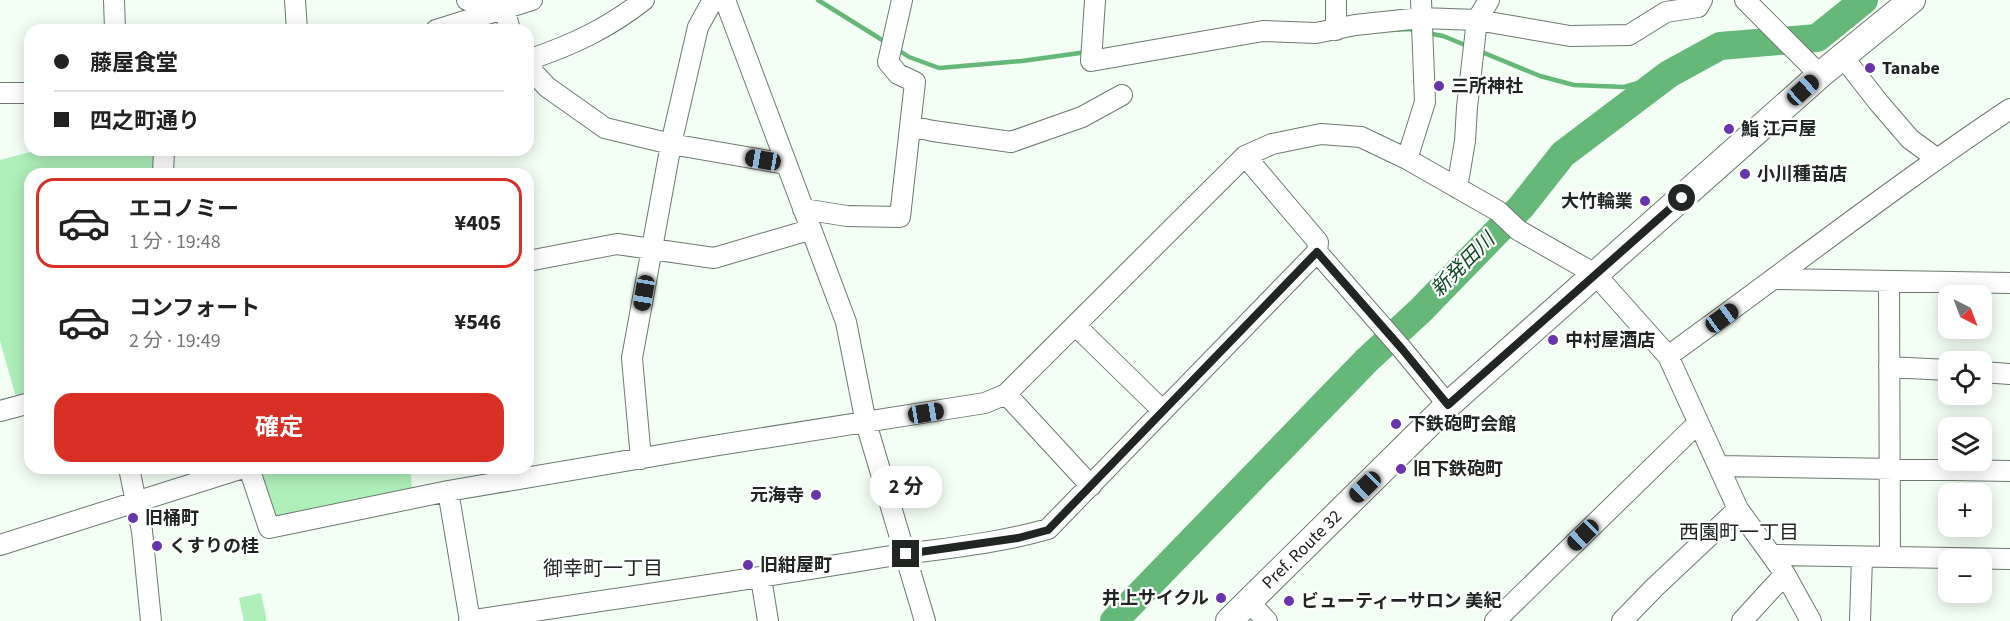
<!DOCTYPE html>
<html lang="ja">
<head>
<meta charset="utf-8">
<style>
	:root { --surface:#fff; --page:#f6f6f6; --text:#222; --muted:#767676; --line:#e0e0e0; --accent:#d93025 }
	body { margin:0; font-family:"Source Sans 3","Noto Sans JP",sans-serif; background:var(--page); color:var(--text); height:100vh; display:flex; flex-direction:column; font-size:22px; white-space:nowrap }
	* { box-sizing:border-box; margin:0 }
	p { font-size:20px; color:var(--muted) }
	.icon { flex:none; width:33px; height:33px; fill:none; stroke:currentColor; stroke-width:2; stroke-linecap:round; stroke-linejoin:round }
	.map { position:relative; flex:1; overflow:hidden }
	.drawer { position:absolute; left:24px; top:168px; width:510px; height:306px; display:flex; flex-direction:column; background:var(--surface); border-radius:18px; box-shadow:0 3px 15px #0003 }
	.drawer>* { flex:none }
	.banner { position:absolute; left:24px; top:24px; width:510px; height:132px; border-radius:18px; box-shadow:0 3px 15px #0003; display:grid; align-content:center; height:132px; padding:0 30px; background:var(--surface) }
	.needle { width:39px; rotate:138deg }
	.buttons { position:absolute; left:1938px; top:285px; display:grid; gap:12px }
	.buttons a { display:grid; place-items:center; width:54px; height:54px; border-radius:12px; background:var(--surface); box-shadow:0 3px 15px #0003; font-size:30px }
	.end { position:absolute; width:27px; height:27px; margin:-14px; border:8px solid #212622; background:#fff; box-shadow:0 0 0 3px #fff }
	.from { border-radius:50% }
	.bubble { position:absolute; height:42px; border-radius:18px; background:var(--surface); box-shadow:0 3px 15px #0003; font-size:20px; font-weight:700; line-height:42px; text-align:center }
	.car { position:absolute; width:18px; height:36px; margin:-18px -9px; border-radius:8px; box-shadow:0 0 4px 2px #0007; background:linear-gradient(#222 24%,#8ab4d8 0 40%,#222 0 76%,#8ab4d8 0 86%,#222 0) }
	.banner b { display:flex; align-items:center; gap:21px; height:57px; font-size:22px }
	.banner b+b { border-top:2px solid var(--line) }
	.banner i { width:15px; height:15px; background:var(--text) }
	ul { padding:10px 0 0; list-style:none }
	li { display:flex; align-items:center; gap:18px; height:90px; margin:0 12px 9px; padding:0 18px; border:3px solid transparent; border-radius:18px }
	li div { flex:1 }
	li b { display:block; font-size:22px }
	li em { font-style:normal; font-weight:700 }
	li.active { border-color:var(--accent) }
	li>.icon { width:54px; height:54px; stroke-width:1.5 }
	.button { display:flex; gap:12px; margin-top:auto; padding:12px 30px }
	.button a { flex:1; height:69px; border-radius:18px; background:var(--accent); color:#fff; font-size:24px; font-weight:700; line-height:69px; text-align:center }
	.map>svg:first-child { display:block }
</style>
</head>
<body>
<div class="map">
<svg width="2010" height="621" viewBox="0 0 2010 621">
	<rect width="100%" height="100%" fill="#f3fef5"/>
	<path fill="#afefba" d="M38,150H153L164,158L162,174H30V393L16,397L0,341V160Z
		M258,468H411L412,494L296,516L275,515Z
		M261,593L267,621H244L239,598Z"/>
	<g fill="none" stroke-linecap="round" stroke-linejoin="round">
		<path stroke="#65b877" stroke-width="4.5" d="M818,0L887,43
			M1391,30L1409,29L1418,31
			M1427,33L1443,36L1470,47
			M897,49L909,57L939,68L1022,61L1087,52
			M1477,50L1540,76L1574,85L1624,87L1669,74"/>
		<path stroke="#65b877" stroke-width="28" d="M1114,621L1367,360L1421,310L1521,207L1563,154L1669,74L1720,46L1817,38L1864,0"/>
		<g stroke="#6d796f" stroke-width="22">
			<path id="minor" d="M114,0L115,30
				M295,0L297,30
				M467,0L504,8L510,30
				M725,0L846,322L866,423L925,621
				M1095,0L1091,61L1263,31L1316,33L1355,25L1421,18L1477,20L1570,36L1629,35L1666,12L1698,7L1702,0
				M1745,0L1820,75
				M436,30L532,0
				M1336,30V0
				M1843,57L1879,103L1910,139L1936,158
				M528,60L534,73L547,87L605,128L671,144L786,164
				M528,60C572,45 607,29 644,0
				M0,93H30
				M910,126L933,131L1011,142L1082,117L1122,95
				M1245,156L1318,242L1317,252L1402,349L1448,405
				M1407,159L1425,102L1421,0
				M163,174L164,150
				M1457,188L1465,141L1467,107L1477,20L1489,0
				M803,209L847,216L900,217L915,82L898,74L888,62L902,0
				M528,261L617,244L714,258L809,230
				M1775,279L2010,283
				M1889,281L1890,557
				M1076,326L1162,410
				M1668,356C1782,274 1893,187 2010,109
				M1889,367L1948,370
				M1982,372L2010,374
				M1006,394L1091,486
				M0,411L30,403
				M641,459L632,358L671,144L698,27L713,0
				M1719,466L2010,471
				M129,468L142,531L151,621
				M249,468L269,528L448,491L713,446L985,403L1006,394L1245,156L1272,144L1321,134L1361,137L1407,159L1498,211L1518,230L1595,274L1668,356L1738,509L1785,574L1811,621
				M448,491L470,621
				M0,545L243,468
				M1773,555L2010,559
				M761,578L768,621
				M1249,602L1267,621
				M469,621C605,600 742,581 878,558C935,549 993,545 1048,529L1317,252
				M1495,621L1698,423
				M1622,621L1655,587L1738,509
				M1742,621L1785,574
				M1860,621L1862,557"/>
		</g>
		<g stroke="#6d796f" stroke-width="28">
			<g id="major">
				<path id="s1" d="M1229,621L1448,405L1820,75L1912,0"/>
			</g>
		</g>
		<use href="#minor" stroke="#fff" stroke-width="20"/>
		<use href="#major" stroke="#fff" stroke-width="26"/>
	</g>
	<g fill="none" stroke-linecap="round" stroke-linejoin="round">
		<path stroke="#212622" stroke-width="8" d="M906,554L1018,538L1048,530L1317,252L1402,349L1448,405L1682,198"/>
	</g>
	<g fill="#6834ab" stroke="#fff" stroke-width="2">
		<circle cx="1870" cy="68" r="6"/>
		<circle cx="1439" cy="86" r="6"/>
		<circle cx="1729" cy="129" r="6"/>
		<circle cx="1745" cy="174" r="6"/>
		<circle cx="1645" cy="201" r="6"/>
		<circle cx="1553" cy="340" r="6"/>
		<circle cx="1396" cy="424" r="6"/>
		<circle cx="1401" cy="469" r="6"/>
		<circle cx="816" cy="495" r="6"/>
		<circle cx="133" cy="518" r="6"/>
		<circle cx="157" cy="546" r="6"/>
		<circle cx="748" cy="565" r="6"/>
		<circle cx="1221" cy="598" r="6"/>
		<circle cx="1289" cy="601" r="6"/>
	</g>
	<g text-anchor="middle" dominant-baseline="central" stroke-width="4.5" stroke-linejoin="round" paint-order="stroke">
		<g font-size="18" font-weight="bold" fill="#212622" stroke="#fff" text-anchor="start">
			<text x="1882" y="68">Tanabe</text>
			<text x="1451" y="86">三所神社</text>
			<text x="1741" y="129">鮨 江戸屋</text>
			<text x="1757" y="174">小川種苗店</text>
			<text x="1633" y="201" text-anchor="end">大竹輪業</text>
			<text x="1565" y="340">中村屋酒店</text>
			<text x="1408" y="424">下鉄砲町会館</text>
			<text x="1413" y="469">旧下鉄砲町</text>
			<text x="804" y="495" text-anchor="end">元海寺</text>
			<text x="145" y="518">旧桶町</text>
			<text x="169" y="546">くすりの桂</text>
			<text x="760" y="565">旧紺屋町</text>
			<text x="1209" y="598" text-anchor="end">井上サイクル</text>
			<text x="1301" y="601">ビューティーサロン 美紀</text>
		</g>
		<g font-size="18" fill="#212622" stroke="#fff">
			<text stroke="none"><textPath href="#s1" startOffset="102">Pref. Route 32</textPath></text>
		</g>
		<g font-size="20" font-style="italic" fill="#0b4920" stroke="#fff">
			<text transform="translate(1463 265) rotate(-45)">新発田川</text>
		</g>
		<g font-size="20" fill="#212622" stroke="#fff">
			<text x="1739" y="533">西園町一丁目</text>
			<text x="603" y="569">御幸町一丁目</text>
		</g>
	</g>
</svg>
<div class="buttons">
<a><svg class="needle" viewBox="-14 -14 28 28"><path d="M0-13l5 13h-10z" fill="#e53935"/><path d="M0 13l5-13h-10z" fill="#767676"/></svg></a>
<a><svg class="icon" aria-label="locate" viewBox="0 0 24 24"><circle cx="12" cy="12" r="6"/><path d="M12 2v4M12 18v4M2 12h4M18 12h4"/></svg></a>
<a><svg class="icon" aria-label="layers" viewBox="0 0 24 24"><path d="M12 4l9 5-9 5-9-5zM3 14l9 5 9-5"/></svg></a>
<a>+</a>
<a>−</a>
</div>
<i class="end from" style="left:1682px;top:198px"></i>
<i class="end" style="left:906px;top:554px"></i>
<div class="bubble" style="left:870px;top:466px;width:72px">2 分</div>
<i class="car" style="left:1803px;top:90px;rotate:48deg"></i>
<i class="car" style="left:763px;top:160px;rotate:280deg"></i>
<i class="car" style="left:644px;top:293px;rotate:190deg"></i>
<i class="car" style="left:1722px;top:318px;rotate:54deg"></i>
<i class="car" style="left:926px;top:413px;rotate:81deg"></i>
<i class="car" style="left:1365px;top:487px;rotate:226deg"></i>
<i class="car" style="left:1583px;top:535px;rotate:226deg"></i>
<div class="banner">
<b><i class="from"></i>藤屋食堂</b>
<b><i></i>四之町通り</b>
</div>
<section class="drawer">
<ul>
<li class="active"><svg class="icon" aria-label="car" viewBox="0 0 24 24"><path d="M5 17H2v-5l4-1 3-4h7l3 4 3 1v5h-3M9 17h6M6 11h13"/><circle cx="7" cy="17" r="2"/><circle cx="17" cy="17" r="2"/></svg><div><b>エコノミー</b><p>1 分 · 19:48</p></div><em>¥405</em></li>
<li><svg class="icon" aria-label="car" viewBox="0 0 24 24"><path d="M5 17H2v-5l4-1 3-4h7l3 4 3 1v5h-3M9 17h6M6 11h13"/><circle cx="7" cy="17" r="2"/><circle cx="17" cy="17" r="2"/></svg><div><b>コンフォート</b><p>2 分 · 19:49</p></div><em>¥546</em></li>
</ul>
<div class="button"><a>確定</a></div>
</section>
</div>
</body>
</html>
